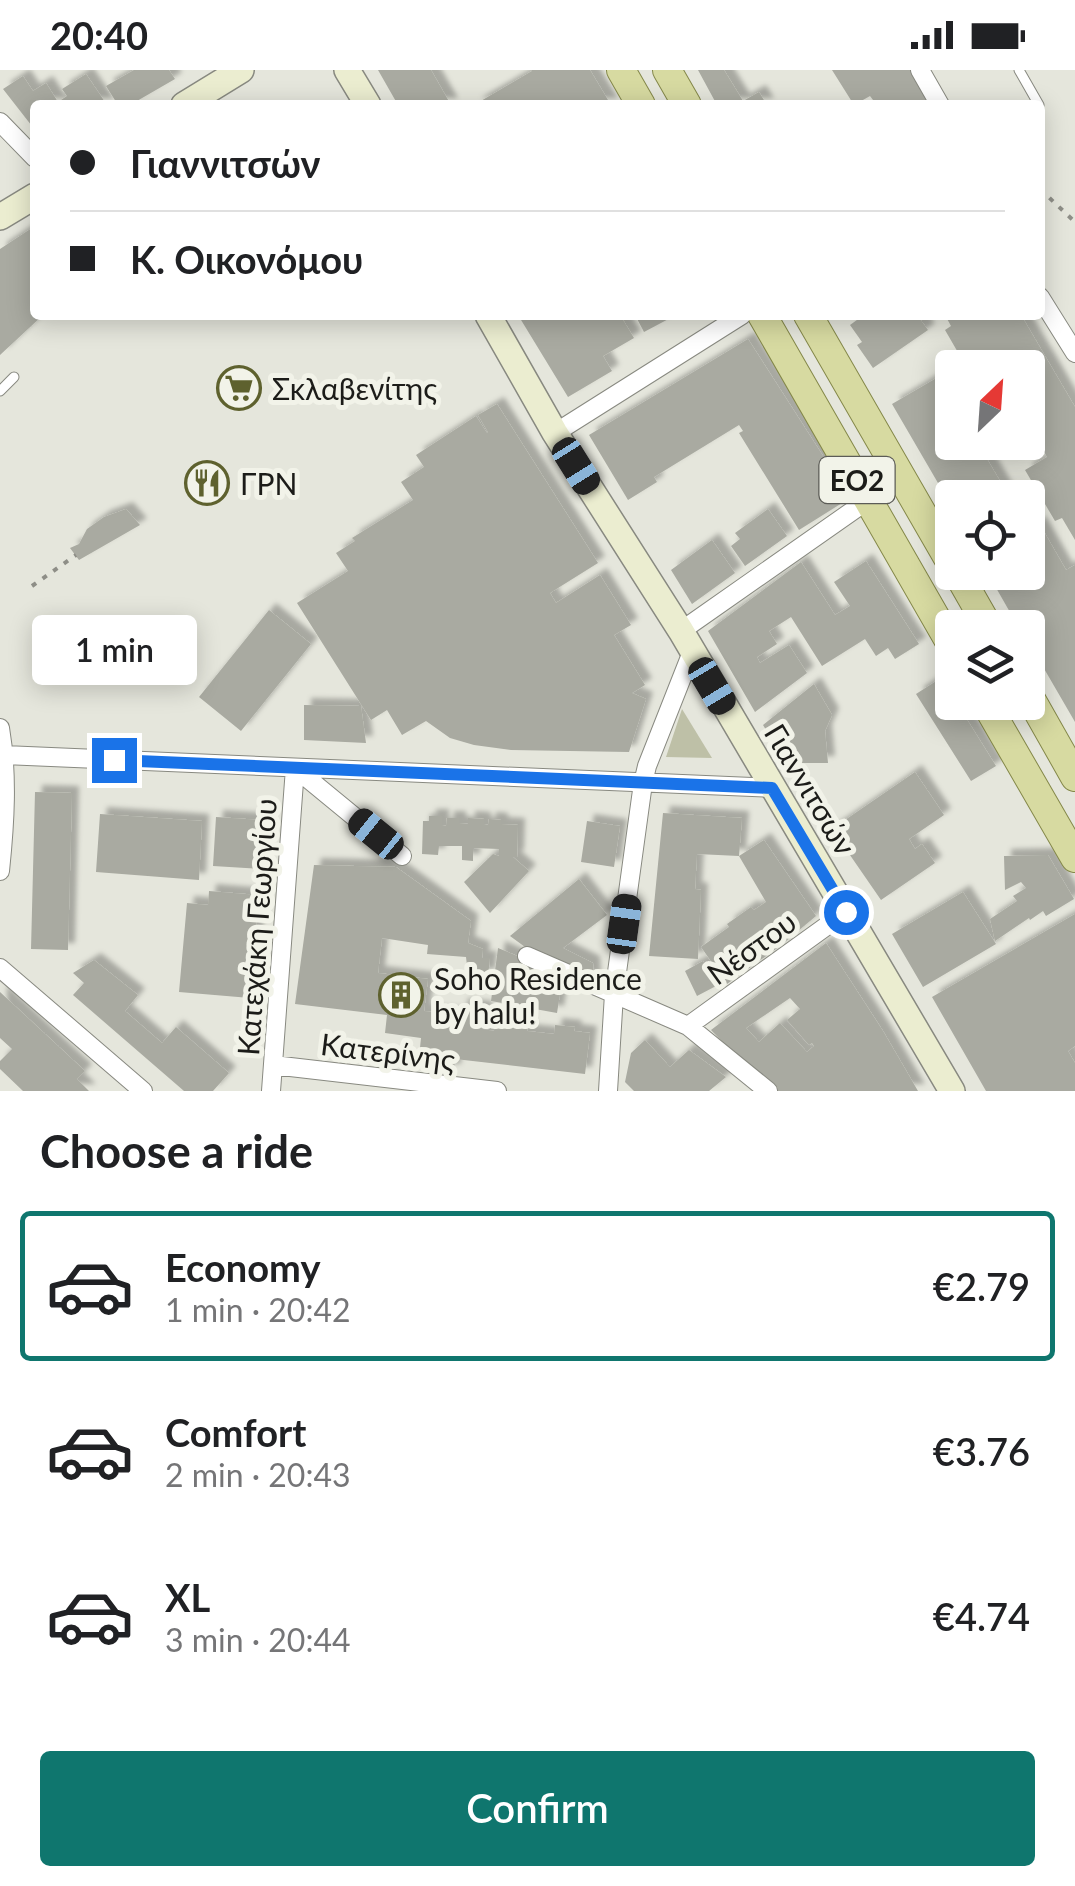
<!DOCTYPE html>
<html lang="en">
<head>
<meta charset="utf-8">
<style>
	:root { --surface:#fff; --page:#f2f2f2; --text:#202124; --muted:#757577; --line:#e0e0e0; --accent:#0f766e }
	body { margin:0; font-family:Lato,sans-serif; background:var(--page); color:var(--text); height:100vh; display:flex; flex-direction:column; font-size:38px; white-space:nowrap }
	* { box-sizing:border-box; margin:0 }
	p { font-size:32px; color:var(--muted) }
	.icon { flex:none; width:55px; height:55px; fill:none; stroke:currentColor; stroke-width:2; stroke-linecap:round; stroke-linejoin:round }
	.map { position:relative; height:1021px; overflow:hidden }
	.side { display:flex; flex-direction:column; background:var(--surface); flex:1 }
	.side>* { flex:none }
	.guide { position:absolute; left:30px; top:30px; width:1015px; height:220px; border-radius:10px; box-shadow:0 5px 25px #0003; display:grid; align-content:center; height:220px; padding:0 40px; background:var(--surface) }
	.needle { width:65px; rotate:25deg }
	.controls { position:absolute; left:935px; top:280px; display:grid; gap:20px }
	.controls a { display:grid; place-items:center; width:110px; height:110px; border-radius:10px; background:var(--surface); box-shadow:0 5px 25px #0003; font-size:50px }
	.end { position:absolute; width:45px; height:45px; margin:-22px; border:12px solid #1a73e8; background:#fff; box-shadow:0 0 0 5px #fff }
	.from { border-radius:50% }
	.bubble { position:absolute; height:70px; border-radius:10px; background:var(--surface); box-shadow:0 5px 25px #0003; font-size:32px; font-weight:600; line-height:70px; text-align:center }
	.car { position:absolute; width:30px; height:60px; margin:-30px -15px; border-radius:12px; box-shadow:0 0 8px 2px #0007; background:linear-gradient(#222 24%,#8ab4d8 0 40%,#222 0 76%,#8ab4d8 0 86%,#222 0) }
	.guide b { display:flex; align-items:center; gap:35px; height:95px; font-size:38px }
	.guide b+b { border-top:2px solid var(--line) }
	.guide i { width:25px; height:25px; background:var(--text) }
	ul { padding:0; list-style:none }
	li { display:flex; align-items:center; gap:30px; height:150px; margin:0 20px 15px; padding:0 20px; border:5px solid transparent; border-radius:10px }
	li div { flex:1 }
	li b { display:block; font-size:38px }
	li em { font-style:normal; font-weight:600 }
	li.current { border-color:var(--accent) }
	li>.icon { width:90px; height:90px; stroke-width:1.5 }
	h2 { padding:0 40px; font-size:45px; line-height:120px }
	.cta { display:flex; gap:20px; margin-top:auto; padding:20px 40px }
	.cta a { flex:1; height:115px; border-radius:10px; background:var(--accent); color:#fff; font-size:40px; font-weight:600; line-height:115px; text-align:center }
	.status { display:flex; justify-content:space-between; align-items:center; height:70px; padding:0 50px; background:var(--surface); direction:ltr }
	.status svg { height:28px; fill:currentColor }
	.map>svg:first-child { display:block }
</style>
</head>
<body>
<div class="status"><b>20:40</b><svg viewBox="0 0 49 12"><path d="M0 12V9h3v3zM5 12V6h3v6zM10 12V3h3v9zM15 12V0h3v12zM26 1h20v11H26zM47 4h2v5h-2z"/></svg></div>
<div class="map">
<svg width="1075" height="1021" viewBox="0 0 1075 1021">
	<defs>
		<filter id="shadow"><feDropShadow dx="7" dy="-7" stdDeviation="2.5" flood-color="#0004"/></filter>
	</defs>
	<rect width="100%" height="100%" fill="#e5e6dc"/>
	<path fill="#bec0a7" d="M682,639L712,688L666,687Z"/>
	<path fill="#a9aaa1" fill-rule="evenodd" filter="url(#shadow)" d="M134,0H169L175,9L130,35H118L106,16Z
		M378,0H431L451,35H398Z
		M531,0H590L611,35H474L532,1Z
		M698,0H724L743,31L759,22L767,35H717Z
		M832,0H911L930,31L923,35H865L873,30L870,26L854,35Z
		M86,4L107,35H35V60L3,19L23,6L33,21L46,13L58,32L67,26L62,19Z
		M35,156V245H43L0,285V179Z
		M518,245H620L634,268L603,286L612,301L568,327Z
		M635,245H676L644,262Z
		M859,245H917L928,260L873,298L857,275L862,272L850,255L861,247Z
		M945,245H1021L1075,337V470L1062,448L1055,451L1025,400L1047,387L1028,353V298H967L945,260L951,256Z
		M748,269L850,428L799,460L739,363L743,361L739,355L654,407L657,412L628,430L589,365Z
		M952,299V372H977L1010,428H952V437L892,334Z
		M497,334L598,493L550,523L556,533L600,505L631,555L614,565L645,615L632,623L646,629L629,682L511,680L474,675L450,668L426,651L402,665L387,640L371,650L297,533L348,501L336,483L355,471L352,468L413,430L401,412L424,397L416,385L476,346L487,363L488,362L478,345Z
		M126,439L140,455L79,490L70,478L79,474L87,459L104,447Z
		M768,439L787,466L745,496L731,476L740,469L735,463Z
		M1039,453L1066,500L1075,495V652L1028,571V558H1019L987,502H1028V461Z
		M712,470L735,503L692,534L671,500Z
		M866,491L919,574L895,589L888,578L876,586L865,569L822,596L791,547L769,561L777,574L757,587L760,593L789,575L807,603L755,642L708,561L801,492L835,545L850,536L834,512Z
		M269,540L311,574L241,661L199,627Z
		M941,608L952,627V632H956L996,696L971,711L916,624Z
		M814,614L832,645L825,661L828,693H786L763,655Z
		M304,635L361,636L366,673L304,670Z
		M915,702L944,745L909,769L915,779L922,774L935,793L881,830L832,759Z
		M35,722L72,723L68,880L31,879Z
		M663,743L742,748L739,786L764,770L816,846L780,876L727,914L701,877L729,857L727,854L751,837L754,840L766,832L739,786L697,784L695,819L701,820L698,889L649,886Z
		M100,744L202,751L199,810L96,802Z
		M429,746H442V755L446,756L447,748H459V753L468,754V748L484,749V754L488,755L489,749L501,750V754L518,755L517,787H513L529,801L490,843L464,812L493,784L499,786V779L473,778V791L462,790V776H439L438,785L422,784L423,751H429Z
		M216,747L263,750L260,799L213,796Z
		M587,751L620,756L614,797L581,792Z
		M1048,785L1074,829L1046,846L1043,841L1030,850L1029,848L995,871L990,849L1017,831L1013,826L1026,818L1021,812L1005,820L1004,786Z
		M314,795L396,797L471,851L468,873L483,879L482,888H490L488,906L468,904L466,887L427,884L428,875L382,868L378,903L428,909L424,941L460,945L461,935L486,938L483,959L494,961L497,936L530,940L527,961L554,964L555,955L575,957L574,961L590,963L585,1004L455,989L454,1001L418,997L421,968L385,963L387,945L295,934Z
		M579,809L607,845L563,878L593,893L594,912L540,888L510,866Z
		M209,821L259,825L250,928L179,922L187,833L208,835Z
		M963,822L996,874L923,917L892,864Z
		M1075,844V976L1068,981L1075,993V1021H986L932,927Z
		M826,873L883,961L918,1021H775L739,989L711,960ZM790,928L800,939L787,950L809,975L812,973L814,976L807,982L780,953L759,972L746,958Z
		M498,878L563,905L557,943L491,931Z
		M94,890L138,925L125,941L162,973L176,957L229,1003L213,1021H184L73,925L84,913L73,903Z
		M703,891L716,916L697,926L685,901Z
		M0,922L85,1001L77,1009L89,1021H23L0,999V991L12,979L0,968Z
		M645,970L670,997L689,980L726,1007L709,1021H634L625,1012L631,983Z"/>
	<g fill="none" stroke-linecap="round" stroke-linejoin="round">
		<g stroke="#888980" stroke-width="11">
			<path id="service" d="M1019,0L1039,35
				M0,321L14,307"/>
		</g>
		<g stroke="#888980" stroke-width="20">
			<path id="minor" d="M920,0L940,35
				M0,52L35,88
				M1040,227L1075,283
				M555,363L742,245
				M681,561L868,430
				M0,658C8,705 5,753 0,801
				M4,685L773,718
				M295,698L402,786
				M527,886L688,956L768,1021
				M0,898L143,1021
				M688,956L846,842
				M273,995L497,1021
				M271,1021L295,698
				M608,1021L614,924L643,713L647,696L692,582"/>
		</g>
		<g stroke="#888980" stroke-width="28">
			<path id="secondary" d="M347,0L368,35
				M184,35L241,0
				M0,147L35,126
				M488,245L555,363L681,561L952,1021"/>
		</g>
		<g stroke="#848849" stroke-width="30">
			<path id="primary" d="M621,0L641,35
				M667,0L687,35
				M762,245L952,576
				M808,245L952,495
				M957,502L989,558
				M1028,624L1075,707
				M985,632L1075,788"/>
		</g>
		<path stroke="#8e8e87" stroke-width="4" stroke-dasharray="5 8" stroke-linecap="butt" d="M1040,119L1075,152
			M32,516L76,485"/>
		<use href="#service" stroke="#fff" stroke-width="9"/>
		<use href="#minor" stroke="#fff" stroke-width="18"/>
		<use href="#secondary" stroke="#ebedd0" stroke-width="25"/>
		<use href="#primary" stroke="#d7daa1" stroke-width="28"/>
	</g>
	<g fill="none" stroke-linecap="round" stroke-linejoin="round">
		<path stroke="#1a73e8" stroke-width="12" d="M114,690L772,718L846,842"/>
	</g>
	<defs>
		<g id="supermarket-ring" transform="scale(2.25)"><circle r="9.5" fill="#f2f3e9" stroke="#5e612e" stroke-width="1.5"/><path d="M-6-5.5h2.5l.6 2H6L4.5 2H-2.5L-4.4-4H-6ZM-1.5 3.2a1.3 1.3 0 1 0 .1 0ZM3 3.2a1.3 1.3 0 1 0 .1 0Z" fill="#5e612e"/></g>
		<g id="restaurant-ring" transform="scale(2.25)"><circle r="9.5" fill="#f2f3e9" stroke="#5e612e" stroke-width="1.5"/><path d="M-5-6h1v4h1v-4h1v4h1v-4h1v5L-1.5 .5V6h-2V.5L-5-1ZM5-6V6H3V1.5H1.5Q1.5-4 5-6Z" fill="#5e612e"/></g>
		<g id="building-ring" transform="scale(2.25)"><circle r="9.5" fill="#f2f3e9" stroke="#5e612e" stroke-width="1.5"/><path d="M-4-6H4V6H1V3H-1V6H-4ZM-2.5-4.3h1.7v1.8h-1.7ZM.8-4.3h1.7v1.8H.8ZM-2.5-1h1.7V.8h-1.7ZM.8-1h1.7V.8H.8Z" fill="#5e612e"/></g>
	</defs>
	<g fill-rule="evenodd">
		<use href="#supermarket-ring" x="239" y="318"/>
		<use href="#restaurant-ring" x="207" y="413"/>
		<use href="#building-ring" x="401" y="925"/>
	</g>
	<g text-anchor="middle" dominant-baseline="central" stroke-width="10" stroke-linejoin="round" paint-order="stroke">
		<rect fill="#f2f3e9" stroke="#5c5c57" stroke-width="2.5" x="819.5" y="387" width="75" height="46" rx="8"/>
		<g font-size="28" font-weight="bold" fill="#1c1c19">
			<text x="857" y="410">ΕΟ2</text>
		</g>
		<g font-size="30" fill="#1c1c19" stroke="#f2f3e9" text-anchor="start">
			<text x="272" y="318">Σκλαβενίτης</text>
			<text x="240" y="413">ΓΡΝ</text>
			<text x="434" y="908">Soho Residence<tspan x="434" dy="34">by halu!</tspan></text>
		</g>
		<g font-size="30" fill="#1c1c19" stroke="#f2f3e9">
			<text transform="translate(811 719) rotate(59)">Γιαννιτσών</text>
			<text transform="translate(256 857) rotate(-86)">Κατεχάκη Γεωργίου</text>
			<text transform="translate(751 877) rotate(-36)">Νέστου</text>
			<text transform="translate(388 981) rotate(7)">Κατερίνης</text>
		</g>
	</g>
</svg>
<div class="controls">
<a><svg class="needle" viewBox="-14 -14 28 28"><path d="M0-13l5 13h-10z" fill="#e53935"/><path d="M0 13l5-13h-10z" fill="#757577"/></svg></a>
<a><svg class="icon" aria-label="locate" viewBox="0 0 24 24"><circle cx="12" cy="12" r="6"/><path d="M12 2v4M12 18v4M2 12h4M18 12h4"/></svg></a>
<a><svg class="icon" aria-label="layers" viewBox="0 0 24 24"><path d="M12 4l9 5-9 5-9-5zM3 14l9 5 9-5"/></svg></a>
</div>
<i class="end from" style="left:846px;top:842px"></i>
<i class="end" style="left:114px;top:690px"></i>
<div class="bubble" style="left:32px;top:545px;width:165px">1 min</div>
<i class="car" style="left:576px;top:396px;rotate:148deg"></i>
<i class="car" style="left:712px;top:616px;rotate:149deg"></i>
<i class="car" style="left:376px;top:764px;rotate:309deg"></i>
<i class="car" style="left:624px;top:854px;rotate:8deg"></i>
<div class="guide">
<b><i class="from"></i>Γιαννιτσών</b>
<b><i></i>Κ. Οικονόμου</b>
</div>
</div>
<section class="side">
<h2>Choose a ride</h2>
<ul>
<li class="current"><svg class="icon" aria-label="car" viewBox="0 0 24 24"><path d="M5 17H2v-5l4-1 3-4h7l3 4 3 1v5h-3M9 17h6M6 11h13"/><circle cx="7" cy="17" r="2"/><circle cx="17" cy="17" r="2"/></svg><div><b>Economy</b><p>1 min · 20:42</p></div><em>€2.79</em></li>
<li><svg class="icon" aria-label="car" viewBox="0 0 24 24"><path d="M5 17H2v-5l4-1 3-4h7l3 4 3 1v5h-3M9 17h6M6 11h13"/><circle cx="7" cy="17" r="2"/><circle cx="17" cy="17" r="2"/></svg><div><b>Comfort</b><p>2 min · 20:43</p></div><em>€3.76</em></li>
<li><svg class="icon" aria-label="car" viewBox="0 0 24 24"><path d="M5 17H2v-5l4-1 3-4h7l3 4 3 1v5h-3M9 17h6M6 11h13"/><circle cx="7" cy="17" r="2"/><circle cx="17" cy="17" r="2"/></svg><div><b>XL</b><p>3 min · 20:44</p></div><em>€4.74</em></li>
</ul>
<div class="cta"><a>Confirm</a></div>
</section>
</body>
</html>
